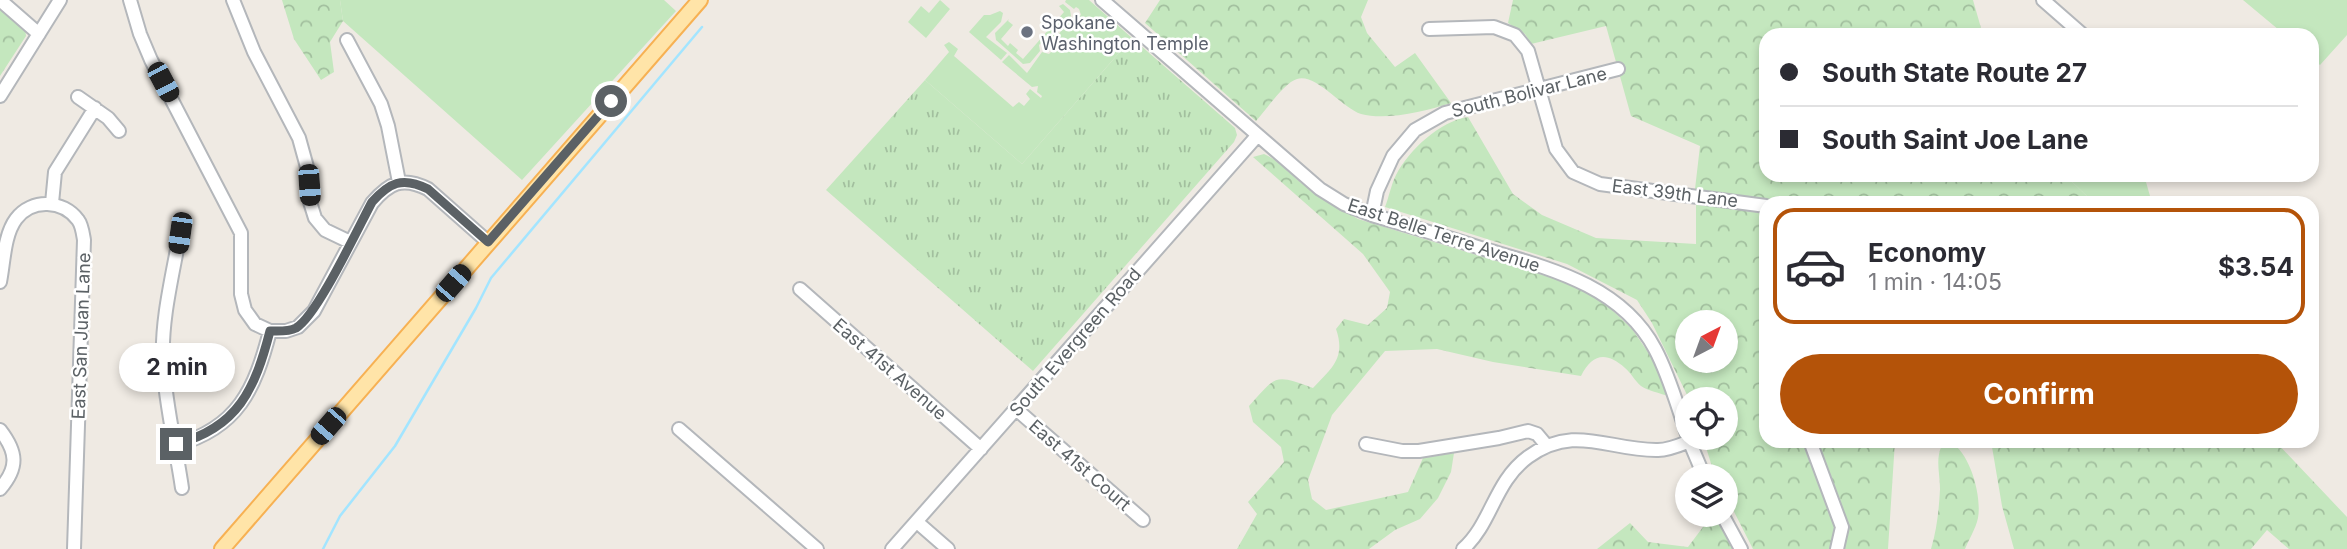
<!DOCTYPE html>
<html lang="en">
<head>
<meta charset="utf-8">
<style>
	:root { --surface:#fff; --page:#f2f2f3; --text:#2b2b33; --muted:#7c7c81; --line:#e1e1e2; --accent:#b45309 }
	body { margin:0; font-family:Inter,sans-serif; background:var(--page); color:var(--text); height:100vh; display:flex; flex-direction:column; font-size:26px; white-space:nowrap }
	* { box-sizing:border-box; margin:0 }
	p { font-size:23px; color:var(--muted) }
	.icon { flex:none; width:38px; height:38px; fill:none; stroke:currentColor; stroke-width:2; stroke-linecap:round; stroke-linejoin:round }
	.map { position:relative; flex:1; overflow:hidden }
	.side { position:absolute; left:1759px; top:196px; width:560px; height:252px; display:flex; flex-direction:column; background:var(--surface); border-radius:21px; box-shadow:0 4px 10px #0003 }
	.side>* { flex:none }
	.top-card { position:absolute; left:1759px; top:28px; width:560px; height:154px; border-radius:21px; box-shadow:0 4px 10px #0003; display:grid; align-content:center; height:154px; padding:0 21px; background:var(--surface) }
	.needle { width:46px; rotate:41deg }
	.controls { position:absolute; left:1675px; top:310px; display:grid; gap:14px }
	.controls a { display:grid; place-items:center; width:63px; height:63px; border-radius:50%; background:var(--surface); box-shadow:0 4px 10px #0003; font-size:35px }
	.end { position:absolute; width:32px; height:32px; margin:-16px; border:9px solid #5b6165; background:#fff; box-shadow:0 0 0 4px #fff }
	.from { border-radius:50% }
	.bubble { position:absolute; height:49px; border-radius:24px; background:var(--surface); box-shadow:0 4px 10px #0003; font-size:23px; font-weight:700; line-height:49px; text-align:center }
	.car { position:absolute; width:21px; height:42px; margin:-21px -10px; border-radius:9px; box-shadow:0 0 5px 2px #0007; background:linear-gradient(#222 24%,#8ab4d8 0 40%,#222 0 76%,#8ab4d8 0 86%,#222 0) }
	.top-card b { display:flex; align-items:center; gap:24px; height:66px; font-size:26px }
	.top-card b+b { border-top:2px solid var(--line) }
	.top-card i { width:18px; height:18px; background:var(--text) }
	ul { padding:12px 0 0; list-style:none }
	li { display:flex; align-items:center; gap:21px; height:116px; margin:0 14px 10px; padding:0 7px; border:4px solid transparent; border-radius:21px }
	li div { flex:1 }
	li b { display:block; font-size:26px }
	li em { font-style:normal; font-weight:700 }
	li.on { border-color:var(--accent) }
	li>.icon { width:63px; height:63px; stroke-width:1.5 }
	.cta { display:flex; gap:14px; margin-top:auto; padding:14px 21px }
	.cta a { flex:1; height:80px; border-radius:42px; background:var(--accent); color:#fff; font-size:28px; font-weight:700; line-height:80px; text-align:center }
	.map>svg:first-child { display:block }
</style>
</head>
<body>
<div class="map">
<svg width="2347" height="549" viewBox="0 0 2347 549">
	<defs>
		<pattern id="forest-crowns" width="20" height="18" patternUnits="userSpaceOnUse" patternTransform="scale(1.75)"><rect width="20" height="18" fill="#c4e7be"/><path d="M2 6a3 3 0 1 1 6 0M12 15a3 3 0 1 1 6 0" fill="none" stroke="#a2bf9e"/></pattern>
		<pattern id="park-tufts" width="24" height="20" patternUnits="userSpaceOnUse" patternTransform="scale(1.75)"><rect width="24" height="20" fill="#c4e7be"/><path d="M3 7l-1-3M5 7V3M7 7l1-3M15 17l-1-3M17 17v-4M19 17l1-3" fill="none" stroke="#a2bf9e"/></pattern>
	</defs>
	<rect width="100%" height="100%" fill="#efeae3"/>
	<path fill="#c4e7be" d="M340,0H664L676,11L522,180L343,21Z
		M940,0L950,9L926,38L908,22L921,6L929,13Z
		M1066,0H1089L1132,38L1022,164L925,80L949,52L944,45L949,42L958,49L954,56L1013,107L1019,102L1024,106L1030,99L1026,94L1030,89L1041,98L1042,96L1037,92L1038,86L1032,87L1002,62L1009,55L1027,73L1042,52L1049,54L1053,50L1051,43L1074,16L1077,18L1081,15L1079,9L1076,7L1074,9L1065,2Z
		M2243,0H2347V35L2320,65L2312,58V35H2285Z
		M1063,4L1070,10L1071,16L1049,42L1043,41L1039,45L1040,51L1030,63L1023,64L996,40L995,33L1009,19L1008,21L1013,25L1001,39L1008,46L1010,43L1018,50L1016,53L1023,59L1064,12L1059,6Z
		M1000,11L1003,13L1001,22L986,37L1007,53L1001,60L969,32L984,15H990Z
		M2065,175H2144L2150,196L2159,203H2094Z"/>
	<path fill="url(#forest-crowns)" fill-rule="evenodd" d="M282,0H340L343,21L330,42L334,72L321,80L294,39Z
		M1160,0H1368L1361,17L1367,33L1395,67L1415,53L1451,103C1426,111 1386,121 1361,114C1342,108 1316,73 1297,79C1285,82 1265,111 1256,121L1145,23Z
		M1513,0H1973L1983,35H1766V175H2065L2094,203H1791L1787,199L1783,203L1695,189L1700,146L1631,116L1606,26L1531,44L1525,34L1508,23Z
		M0,5L25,27L26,36L0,76Z
		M1468,117L1513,194L1542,215L1596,238L1696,244V199L1766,209V441H1895L1888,549H1753L1726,496V476H1715L1703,438H1726V399H1689L1652,323L1637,300L1567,264L1385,207C1389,197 1391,185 1396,175C1409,150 1440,121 1468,117ZM1687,322H1726V360H1687Z
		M1264,154C1278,160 1288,172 1300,182C1318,196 1338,207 1358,219L1576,285L1609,307L1632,329L1652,358L1668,396C1660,393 1648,391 1641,386C1635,381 1631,373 1625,368C1606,351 1592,354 1581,376L1493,362L1437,349L1385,351L1332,415L1308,480L1312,499L1326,510L1408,492L1423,458L1454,453L1451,472L1438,498L1420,519L1395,530L1369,549H1237L1257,514L1248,502L1284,462L1281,447L1253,422L1249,406C1277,375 1274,374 1313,388C1332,368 1346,358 1336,329L1344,319L1368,325L1387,308L1390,292L1363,254L1253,157Z
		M1991,441H2275L2347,517V549H2289L2267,530L2251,549H2014L2002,506Z
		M1950,442C1970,452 1982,496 1978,518C1976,528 1969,539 1965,549H1931C1937,529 1939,509 1940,489C1940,473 1935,460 1942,445Z
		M1712,515H1715L1733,549H1597L1630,523L1648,542L1688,547Z"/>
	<path fill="url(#park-tufts)" d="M1132,38L1235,128L1237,135L1234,142L1033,371L826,190L925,80L1022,164Z"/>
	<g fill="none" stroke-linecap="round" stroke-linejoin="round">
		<path stroke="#a3e5ff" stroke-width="2.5" d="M323,549L340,516L395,446L476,308L491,278L702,27"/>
		<g stroke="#b4b7bb" stroke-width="16">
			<path id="minor" d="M0,0L39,34
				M130,0L140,34L151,60L241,233V294L245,310L255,324L270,331H286L298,327L314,311L372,203C389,183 402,176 428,189L488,242
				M233,0L254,52L299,138L307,167L310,202L315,218L325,230L350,242
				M1102,0L1320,189L1344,204L1372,215C1409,226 1447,237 1484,249C1548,268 1621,285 1655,349C1669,375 1677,405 1687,434
				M2043,0L2083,35
				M1429,29L1494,27L1515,35L1528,51L1556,149L1573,172L1600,184L1766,206
				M347,40L381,104L388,126L399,182
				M0,96L60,0
				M78,97L108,118L119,131
				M52,203L55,172L95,108
				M1372,215L1377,191L1393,156L1415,130L1445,113L1618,69
				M180,233C173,274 161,319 163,361C165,404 176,446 182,488
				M0,282C4,262 4,235 16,219C32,198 63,200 78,220C82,225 83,234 84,240L74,549
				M800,289L981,449
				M1016,409L1143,520
				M679,429L817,549
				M0,430C17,452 19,467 0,489
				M1688,438L1704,476
				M1810,441L1842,527L1837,549
				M1366,444L1402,451H1419L1499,438L1528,431L1537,434L1547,446
				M176,445C238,428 255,389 270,331
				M1722,514L1741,549
				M917,522L948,549
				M892,549L1257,136
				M1463,549C1492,523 1494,482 1528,457C1575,423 1609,451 1658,450C1669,450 1680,445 1690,441"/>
		</g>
		<g stroke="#f7b153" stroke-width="18">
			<path id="major" d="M222,549L700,0"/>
		</g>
		<use href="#minor" stroke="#fff" stroke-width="12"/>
		<use href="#major" stroke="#ffe4a8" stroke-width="14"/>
	</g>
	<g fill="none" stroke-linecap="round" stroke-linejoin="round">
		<path stroke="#5b6165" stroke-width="9" d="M176,444C238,428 255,389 270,331C279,331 288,332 296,328C317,316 358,228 372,202C389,183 402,176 428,189L488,242L611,101"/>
	</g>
	<circle fill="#6b7280" stroke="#fff" stroke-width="2.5" cx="1027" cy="32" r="7"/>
	<g text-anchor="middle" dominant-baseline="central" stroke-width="5" stroke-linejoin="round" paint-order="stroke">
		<g font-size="18" fill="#5b616d" stroke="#fff" text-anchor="start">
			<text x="1041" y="22">Spokane<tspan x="1041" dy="21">Washington Temple</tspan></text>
		</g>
		<g font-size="18" fill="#5b6165" stroke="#fff">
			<text transform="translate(1529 92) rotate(-14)">South Bolivar Lane</text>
			<text transform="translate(1675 193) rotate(7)">East 39th Lane</text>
			<text transform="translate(1444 235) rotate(18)">East Belle Terre Avenue</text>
			<text transform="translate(81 336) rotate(-88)">East San Juan Lane</text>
			<text transform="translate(1075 342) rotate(-49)">South Evergreen Road</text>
			<text transform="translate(890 369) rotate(41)">East 41st Avenue</text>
			<text transform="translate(1080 465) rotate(41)">East 41st Court</text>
		</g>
	</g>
</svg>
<div class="controls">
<a><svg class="needle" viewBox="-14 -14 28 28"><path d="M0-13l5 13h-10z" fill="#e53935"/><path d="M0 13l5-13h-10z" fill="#7c7c81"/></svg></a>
<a><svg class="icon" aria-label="locate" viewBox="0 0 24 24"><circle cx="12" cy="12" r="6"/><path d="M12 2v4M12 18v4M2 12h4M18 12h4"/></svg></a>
<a><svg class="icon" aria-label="layers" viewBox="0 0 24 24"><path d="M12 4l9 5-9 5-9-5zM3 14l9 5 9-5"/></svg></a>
</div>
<i class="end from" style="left:611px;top:101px"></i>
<i class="end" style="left:176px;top:444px"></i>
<div class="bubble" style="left:119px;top:343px;width:116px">2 min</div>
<i class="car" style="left:163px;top:82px;rotate:152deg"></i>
<i class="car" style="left:309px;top:185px;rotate:176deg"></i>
<i class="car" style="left:180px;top:233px;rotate:188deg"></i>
<i class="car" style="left:453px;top:283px;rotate:41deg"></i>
<i class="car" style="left:328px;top:426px;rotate:221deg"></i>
<div class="top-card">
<b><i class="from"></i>South State Route 27</b>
<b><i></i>South Saint Joe Lane</b>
</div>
<section class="side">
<ul>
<li class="on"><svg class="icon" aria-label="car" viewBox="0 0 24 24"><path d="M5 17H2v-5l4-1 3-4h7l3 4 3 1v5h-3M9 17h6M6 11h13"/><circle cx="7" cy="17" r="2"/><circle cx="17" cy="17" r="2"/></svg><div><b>Economy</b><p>1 min · 14:05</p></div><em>$3.54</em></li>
</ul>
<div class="cta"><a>Confirm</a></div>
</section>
</div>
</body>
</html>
